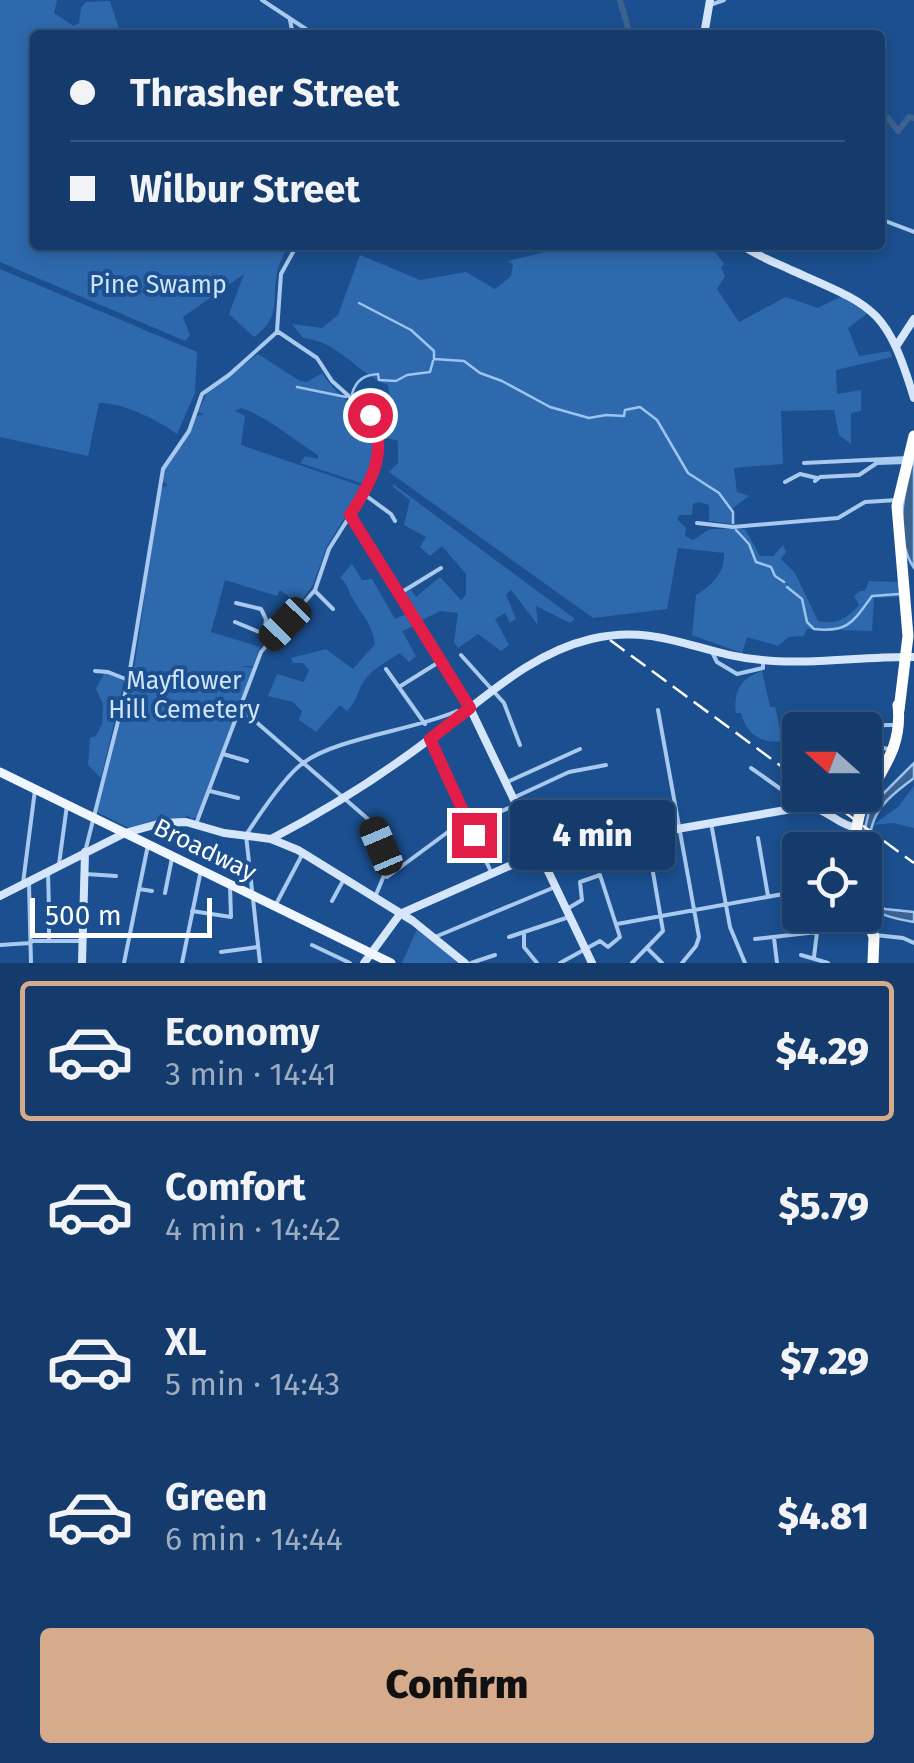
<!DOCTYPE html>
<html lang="en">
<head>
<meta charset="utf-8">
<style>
	:root { --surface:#143b6b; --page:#214673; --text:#f1f3f6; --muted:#9dadc1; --line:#33557e; --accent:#d6ab8b }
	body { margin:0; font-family:"Fira Sans",sans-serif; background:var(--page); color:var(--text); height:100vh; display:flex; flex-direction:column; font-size:38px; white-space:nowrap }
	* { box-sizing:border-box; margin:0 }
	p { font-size:32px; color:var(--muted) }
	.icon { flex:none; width:55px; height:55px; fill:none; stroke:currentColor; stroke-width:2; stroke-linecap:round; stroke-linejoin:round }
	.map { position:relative; height:963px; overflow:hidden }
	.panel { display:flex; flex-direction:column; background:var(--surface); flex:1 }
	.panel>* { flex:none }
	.banner { position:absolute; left:30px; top:30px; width:855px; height:220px; border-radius:10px; box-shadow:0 5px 15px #0003,0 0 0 2px var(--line); display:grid; align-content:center; height:220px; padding:0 40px; background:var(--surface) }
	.needle { width:65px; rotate:291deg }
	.controls { position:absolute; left:782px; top:712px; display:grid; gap:20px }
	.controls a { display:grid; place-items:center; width:100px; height:100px; border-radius:10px; background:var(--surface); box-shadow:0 5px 15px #0003,0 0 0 2px var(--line); font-size:50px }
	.scale { position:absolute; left:30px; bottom:25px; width:182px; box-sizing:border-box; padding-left:10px; border:5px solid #fff; border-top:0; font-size:28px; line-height:35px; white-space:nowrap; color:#fff; -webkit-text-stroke:8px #1b4f8f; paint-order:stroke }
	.end { position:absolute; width:45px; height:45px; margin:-22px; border:12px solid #e11d48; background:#fff; box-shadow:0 0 0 5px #fff }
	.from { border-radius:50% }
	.bubble { position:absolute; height:70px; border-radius:10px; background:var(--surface); box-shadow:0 5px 15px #0003,0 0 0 2px var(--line); font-size:32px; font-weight:800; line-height:70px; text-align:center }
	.car { position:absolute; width:30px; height:60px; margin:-30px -15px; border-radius:12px; box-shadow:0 0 8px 2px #0007; background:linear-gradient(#222 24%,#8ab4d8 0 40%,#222 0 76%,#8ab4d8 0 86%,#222 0) }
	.banner b { display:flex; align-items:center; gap:35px; height:95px; font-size:38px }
	.banner b+b { border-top:2px solid var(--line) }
	.banner i { width:25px; height:25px; background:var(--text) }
	ul { padding:18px 0 0; list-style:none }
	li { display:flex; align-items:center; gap:30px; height:140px; margin:0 20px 15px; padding:0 20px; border:5px solid transparent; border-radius:10px }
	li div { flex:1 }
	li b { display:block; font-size:38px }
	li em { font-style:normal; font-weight:800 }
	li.on { border-color:var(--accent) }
	li>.icon { width:90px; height:90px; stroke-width:1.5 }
	.cta { display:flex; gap:20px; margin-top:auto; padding:20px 40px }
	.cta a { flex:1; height:115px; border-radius:10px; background:var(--accent); color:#111; font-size:40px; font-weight:800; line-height:115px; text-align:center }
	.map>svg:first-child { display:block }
</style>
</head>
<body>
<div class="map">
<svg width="914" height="963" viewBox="0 0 914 963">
	<rect width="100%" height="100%" fill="#1b4f8f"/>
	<path fill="#2e69ad" d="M0,0H57L54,13L74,26L79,23L81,8L86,2L110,1L121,35H35V245H288C285,252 280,261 278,269C270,300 284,315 254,337L229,314L244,274L183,317L190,335L185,341L0,262Z
		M573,245H710L724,264L721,268L725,276L717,289L739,322L786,297L818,308C852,291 836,295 868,313L848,328L859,356L890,351L892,357L836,370L837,394L861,390V411L851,413V444L839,435L834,410L781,411L783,464L734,468L737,492L749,496L733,508L735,524L709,521V505L699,502L693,504L692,515H680L677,519L686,528L685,536L693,540L710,529H745L760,556H773L783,545L786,552L781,559L795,573L818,621C837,625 846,619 859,605L854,596L860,591H865L869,581L898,582L899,597L874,598L872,631L807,629L804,636L789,637L778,646L747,637L742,653L692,635L696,595C712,585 725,573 724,553L678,548L667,609L593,618L389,472L398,463V441L380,435L376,417L391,406L388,385C356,373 339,341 303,338L292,324L322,328L338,315L360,255L420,280L466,272L495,289L511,276L513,264L508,261Z
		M0,269L197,352L195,393L177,434C158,420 122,402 99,403L88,456L0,437Z
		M258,354L300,381L307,382L322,373C353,420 394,413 364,484L300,463L305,456L318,459V455C293,440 269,417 241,408L235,411L245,416L241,445L364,487L327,546L313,585L299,604L280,590L277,596L225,580L211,632L260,647L253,666H240L253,668L198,817L192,819L187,815L184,819L129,828L97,812L135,663L160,488L168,485L161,480C167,455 189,441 196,416L204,414L198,412L207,393Z
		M393,484L575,619L570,623L536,606L538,625L511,590L506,595L516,619L510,623L505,613L495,619L509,645L501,651L478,634L458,648L454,642L458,613L440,611L418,622L402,594L411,590L416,597L440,577L461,600L466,595V574L442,546L430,556L420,547L426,537L404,525L410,500L393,487Z
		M352,564L362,580L372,579L395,619L407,614L414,626L402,631L416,656L409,662L400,653C388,661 372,669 364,681C356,693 358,701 347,711L340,705L316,732L299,720L302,711L293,702L268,696L277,674L304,682L309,670L303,663H293L291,658L326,649L353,669L375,644C370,618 364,620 353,599C347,590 349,585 340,578Z
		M762,671L770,707H775L783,741C761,744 746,734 741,713H736C733,691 741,678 762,671Z
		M105,672L124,681L101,778L88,765L90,738L96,736L102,724L103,704L96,689Z
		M914,786V828L893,823L873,825L899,806Z
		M418,927L461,963H402Z"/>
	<path fill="#3c6290" stroke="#9cc4f0" stroke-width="2.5" d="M914,453V568C892,536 905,488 914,453Z
		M914,763V778C904,786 892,794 884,804C862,828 867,874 876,903L885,909L914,912V922C856,912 865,902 865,850H860L870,807Z"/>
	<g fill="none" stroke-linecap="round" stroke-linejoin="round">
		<path stroke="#9cc4f0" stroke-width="2.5" d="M359,303L411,330L434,351V359L464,361L480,373L502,381L550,407L589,418L606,415L624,416L625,410L640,407L657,420L688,473L719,493L733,512V523
			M297,387L346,397
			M352,394C356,380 364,375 378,374L379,380L396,381L407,375L430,372L433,361
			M736,530L749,544L756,562L771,567L775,576L784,582
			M787,587L802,599L807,622L814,629C848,633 853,622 872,596L899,594"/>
		<path stroke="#3c6290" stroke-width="6" d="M620,0L630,35
			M880,127L888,118L898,131L909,117L914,118"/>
		<path stroke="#a9c9ee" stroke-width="4" d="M262,0L315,35
			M710,5L724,0
			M290,20L293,35
			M880,201L885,200
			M880,219L914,232
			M804,463L907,458
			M815,481L820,477L859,475L877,463L906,462
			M785,482L800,474L817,478
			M365,495L391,514L395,521
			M697,523L733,527L838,518L865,502L897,500
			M315,591L333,609
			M402,592L441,568
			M236,603L261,609L266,619L264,634
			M235,622L264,634L270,640
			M712,652L717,662L737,674L763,668V660
			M461,655L504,703L520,745
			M386,669L425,724
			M95,671L108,672L128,680
			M399,687L439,662
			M240,708L368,819L388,866L375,897
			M658,710L699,937L696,946L682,963
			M835,724L872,731L885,725H893
			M431,742L492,874
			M865,745L889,749
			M223,754L247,761
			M751,768L802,804
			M505,783L580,749
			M210,791L238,798
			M513,798L569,772L606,765
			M485,818L516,805
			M711,823L730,927L745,963
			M196,824L261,652L315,590L329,549L365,492L379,457L376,428L370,415L332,381L317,358L277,331L281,274L297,245
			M758,838L768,896
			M85,852L128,682L163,469L189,431L202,394L229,375L277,332
			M59,864L67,805
			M48,872L49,909H82
			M86,874L116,876
			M387,877L452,829
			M23,883L35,790
			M29,883L31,963
			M139,889L152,891
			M165,893L172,858
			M332,901L344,879
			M275,906L303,853
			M49,911V941
			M192,911L231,917L230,886
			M617,924L800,891
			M875,935L903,938L914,943
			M435,937L555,887
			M509,937L524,932
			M774,938L777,963
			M755,939L817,932L863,919
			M32,941H82
			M0,945L31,943
			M312,945L350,963
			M648,949L662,963
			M221,952L258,947
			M801,955L828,963
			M814,957L817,932
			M124,963L148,845
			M182,963L201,870
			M260,963L246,835C259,815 284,777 303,763C336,738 415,730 457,711L463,714
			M471,963L495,955
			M537,963L524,947V932L569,917
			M560,963L600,941L608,947L620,937L600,875L580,882L582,900L567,909
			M632,963L663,931L647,837"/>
		<path stroke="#d6e6fa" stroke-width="8" d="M704,35L710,0
			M742,245C757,256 774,262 791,270C875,307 886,307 914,398
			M897,345L914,319
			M350,515L470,708L592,963
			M271,839C327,810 381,776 431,738C482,701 528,654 591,639C660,623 699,655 762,660C812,665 864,656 914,657
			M0,896L125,833L162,823L186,822L224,833L271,839L298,850L413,921L465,963
			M82,963L85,852
			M364,963L400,914L539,853L809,806C827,809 838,825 857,828"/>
		<path stroke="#f0f6ff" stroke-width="9" d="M0,772L391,963"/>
		<path stroke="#fff" stroke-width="11" d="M899,710L908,636L897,506L914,436
			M855,850C856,837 856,822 861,810C878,772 903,751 898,705
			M865,913L874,937L873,963"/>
		<path stroke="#fff" stroke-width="2.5" stroke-dasharray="18 8" stroke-linecap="butt" d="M610,640L800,780
			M821,795L914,863"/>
	</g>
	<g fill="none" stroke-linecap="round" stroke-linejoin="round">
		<path stroke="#e11d48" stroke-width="12" d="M370,415C390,451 370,484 350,515L470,708L430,739L474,835"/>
	</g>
	<g text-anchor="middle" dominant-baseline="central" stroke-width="8" stroke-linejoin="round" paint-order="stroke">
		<g font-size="25" fill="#cfe3fa" stroke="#1b4f8f">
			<text x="158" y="285">Pine Swamp</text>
			<text x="184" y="681">Mayflower<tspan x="184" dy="29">Hill Cemetery</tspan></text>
		</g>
		<g font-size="25" fill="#fff" stroke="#1b4f8f">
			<text transform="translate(205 850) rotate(26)">Broadway</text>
		</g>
	</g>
</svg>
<div class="controls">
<a><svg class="needle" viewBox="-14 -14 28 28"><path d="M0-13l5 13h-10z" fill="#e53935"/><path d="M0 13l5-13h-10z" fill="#9dadc1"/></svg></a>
<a><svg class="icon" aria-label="locate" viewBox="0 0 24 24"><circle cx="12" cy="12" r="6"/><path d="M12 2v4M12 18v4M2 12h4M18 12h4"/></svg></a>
</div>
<div class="scale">500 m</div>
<i class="end from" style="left:370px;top:415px"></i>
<i class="end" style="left:474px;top:835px"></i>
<div class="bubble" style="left:510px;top:800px;width:165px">4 min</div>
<i class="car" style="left:285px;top:624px;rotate:224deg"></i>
<i class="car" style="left:381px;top:846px;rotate:337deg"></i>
<div class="banner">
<b><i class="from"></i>Thrasher Street</b>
<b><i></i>Wilbur Street</b>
</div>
</div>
<section class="panel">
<ul>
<li class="on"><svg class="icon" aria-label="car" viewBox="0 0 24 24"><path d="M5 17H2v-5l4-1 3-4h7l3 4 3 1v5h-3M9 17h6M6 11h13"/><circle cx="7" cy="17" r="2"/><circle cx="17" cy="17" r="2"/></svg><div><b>Economy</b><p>3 min · 14:41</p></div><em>$4.29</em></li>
<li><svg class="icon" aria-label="car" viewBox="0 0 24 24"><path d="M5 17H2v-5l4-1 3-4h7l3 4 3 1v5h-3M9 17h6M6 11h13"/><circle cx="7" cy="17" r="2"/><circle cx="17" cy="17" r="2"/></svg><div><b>Comfort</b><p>4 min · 14:42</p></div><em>$5.79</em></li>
<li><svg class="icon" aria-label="car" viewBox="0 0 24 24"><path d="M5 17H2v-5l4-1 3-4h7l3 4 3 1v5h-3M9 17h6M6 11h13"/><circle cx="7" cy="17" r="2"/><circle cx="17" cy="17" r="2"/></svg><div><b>XL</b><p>5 min · 14:43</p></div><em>$7.29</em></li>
<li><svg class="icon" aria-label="car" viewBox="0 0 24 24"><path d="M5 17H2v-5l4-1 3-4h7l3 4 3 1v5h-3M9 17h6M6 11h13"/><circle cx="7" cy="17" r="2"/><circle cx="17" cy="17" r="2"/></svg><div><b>Green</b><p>6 min · 14:44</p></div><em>$4.81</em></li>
</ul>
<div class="cta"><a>Confirm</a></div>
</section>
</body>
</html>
